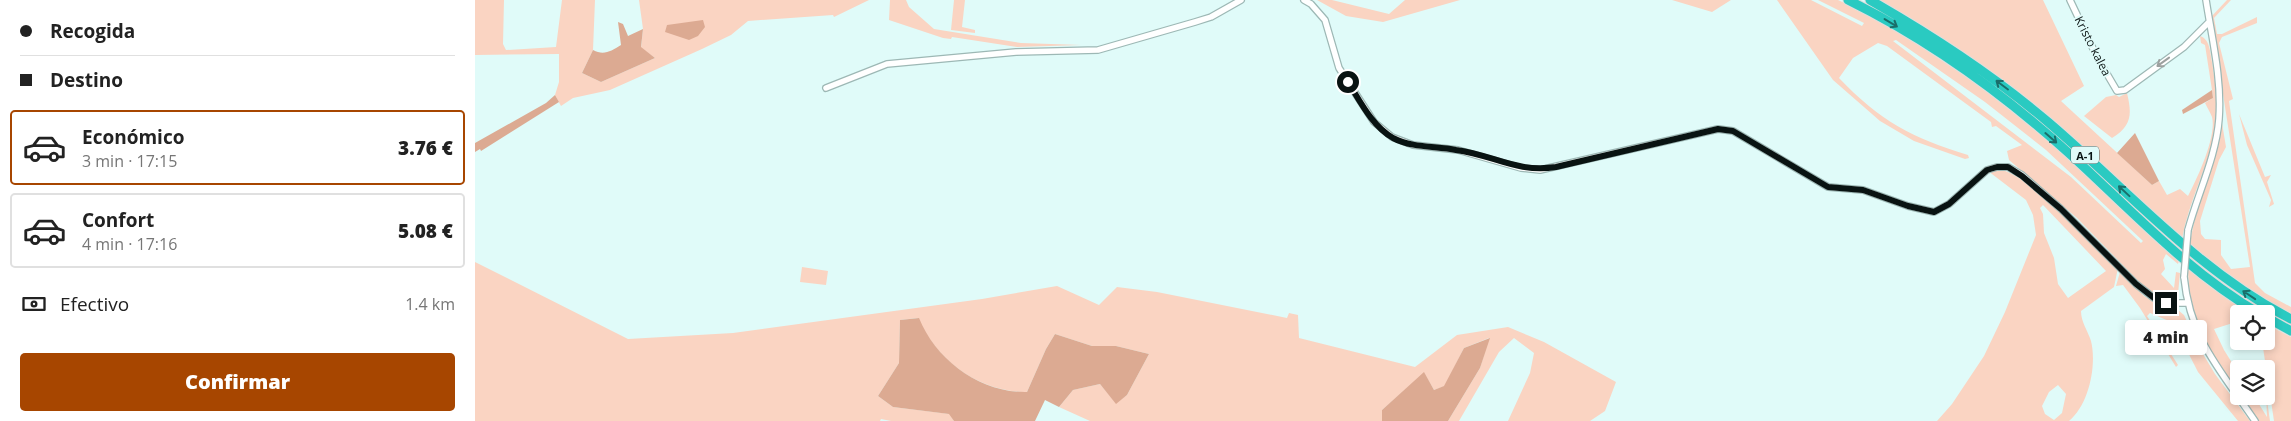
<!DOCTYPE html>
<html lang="es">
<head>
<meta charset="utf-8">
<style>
	:root { --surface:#fff; --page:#f6f6f6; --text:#222; --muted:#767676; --line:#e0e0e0; --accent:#a74600 }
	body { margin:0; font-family:"Open Sans",sans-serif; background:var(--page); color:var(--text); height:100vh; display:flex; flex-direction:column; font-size:19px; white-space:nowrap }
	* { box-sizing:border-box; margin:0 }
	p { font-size:16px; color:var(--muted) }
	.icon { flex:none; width:28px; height:28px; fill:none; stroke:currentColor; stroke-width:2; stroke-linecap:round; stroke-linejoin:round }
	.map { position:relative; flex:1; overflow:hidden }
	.details { display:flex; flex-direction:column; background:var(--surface); width:475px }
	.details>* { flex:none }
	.hud { display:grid; align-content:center; height:110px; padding:0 20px; background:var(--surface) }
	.tools { position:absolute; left:1755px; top:305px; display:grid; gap:10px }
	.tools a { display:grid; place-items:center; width:45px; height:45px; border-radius:5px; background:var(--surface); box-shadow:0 2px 8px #0003; font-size:25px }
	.end { position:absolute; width:22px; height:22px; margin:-11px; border:6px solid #091312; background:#fff; box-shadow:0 0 0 2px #fff }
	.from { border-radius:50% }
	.bubble { position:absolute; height:35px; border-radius:5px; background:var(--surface); box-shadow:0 2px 8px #0003; font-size:16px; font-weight:800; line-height:35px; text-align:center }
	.hud b { display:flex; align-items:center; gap:18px; height:48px; font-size:19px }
	.hud b+b { border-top:1px solid var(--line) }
	.hud i { width:12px; height:12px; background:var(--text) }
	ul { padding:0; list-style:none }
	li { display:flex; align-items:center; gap:15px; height:75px; margin:0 10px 8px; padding:0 10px; border:2px solid var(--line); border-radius:5px }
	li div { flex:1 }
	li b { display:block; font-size:19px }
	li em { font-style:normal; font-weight:800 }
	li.on { border-color:var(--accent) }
	li>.icon { width:45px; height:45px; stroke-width:1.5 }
	.pay { display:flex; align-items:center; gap:12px; height:55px; padding:0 20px; font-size:19px }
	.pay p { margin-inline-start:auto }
	.action { display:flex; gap:10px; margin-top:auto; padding:10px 20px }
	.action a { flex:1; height:58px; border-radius:5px; background:var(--accent); color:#fff; font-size:20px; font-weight:800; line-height:58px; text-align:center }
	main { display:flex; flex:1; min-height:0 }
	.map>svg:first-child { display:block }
</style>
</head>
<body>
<main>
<section class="details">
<div class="hud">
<b><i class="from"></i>Recogida</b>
<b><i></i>Destino</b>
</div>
<ul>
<li class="on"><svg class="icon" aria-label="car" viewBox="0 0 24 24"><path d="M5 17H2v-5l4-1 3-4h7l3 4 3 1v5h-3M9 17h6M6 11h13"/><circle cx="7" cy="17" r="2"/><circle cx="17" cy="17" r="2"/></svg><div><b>Económico</b><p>3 min · 17:15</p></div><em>3.76 €</em></li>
<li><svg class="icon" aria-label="car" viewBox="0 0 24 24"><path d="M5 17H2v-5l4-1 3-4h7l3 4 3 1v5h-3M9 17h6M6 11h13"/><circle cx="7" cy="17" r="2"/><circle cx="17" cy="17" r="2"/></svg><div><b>Confort</b><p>4 min · 17:16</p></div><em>5.08 €</em></li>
</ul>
<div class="pay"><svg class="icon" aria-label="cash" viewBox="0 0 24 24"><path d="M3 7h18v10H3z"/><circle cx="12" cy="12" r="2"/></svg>Efectivo<p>1.4 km</p></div>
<div class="action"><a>Confirmar</a></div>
</section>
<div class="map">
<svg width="1816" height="421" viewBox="0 0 1816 421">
	<rect width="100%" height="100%" fill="#e0fbf9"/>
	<path fill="#fad4c2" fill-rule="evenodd" d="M0,0H29L28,44L31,50L81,47L87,0H120L118,50L107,73L126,82L180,58L166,48L168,29L164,0H394L359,17L358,15L273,21L256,35L227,49L135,90L98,98L86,106L80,95L84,82V54L0,55Z
		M415,0H431L434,7L459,29L546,43L606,45L542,47L477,37L476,39L468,38L414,20Z
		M479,0H490L487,27L500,30V33L476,30Z
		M842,0H857L914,14L930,0H985L908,22L871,16Z
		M1197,0H1256L1237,12Z
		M1302,0H1336L1387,26L1389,23L1343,0H1363L1378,7L1427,34L1505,86L1576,143L1704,261L1703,264L1691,254L1688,260L1690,269L1686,274L1699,288L1701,272L1705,273L1703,294L1696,299L1687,298L1670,288L1602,218L1534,160L1532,151L1547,145L1521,126L1517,127L1516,122L1412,46L1403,43L1378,58L1364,78C1405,121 1437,138 1493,155L1494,158L1490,159L1439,141L1405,121L1358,80ZM1421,40L1510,102L1571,150L1668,241L1666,243L1596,177L1418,41Z
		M1403,0H1568L1609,86L1586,101L1677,185L1684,181L1692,195L1705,189L1713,196C1722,179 1742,136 1737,117C1735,112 1732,107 1730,103L1738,98L1737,90L1730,45L1726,43L1725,36C1735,39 1735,52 1737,62C1740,83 1744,105 1741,126C1734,165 1714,200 1707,239L1521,75L1434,17Z
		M1752,0H1756L1739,18L1742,34H1747L1782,17V23L1747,37L1744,43L1758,99L1754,101L1780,283L1790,293L1816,307V314L1764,283L1715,245C1720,204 1741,165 1747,123L1751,147L1744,160L1725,221L1726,234L1730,239L1746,240V255L1756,269L1775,267L1736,17Z
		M1652,93C1657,114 1657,126 1637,138L1609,116L1631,97L1641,95L1644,97Z
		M1764,114L1790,177L1796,175L1792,182L1799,204L1794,207L1796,200L1772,145Z
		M1524,169C1555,175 1619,244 1643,268L1639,287L1606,311C1606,322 1613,331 1616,341C1622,365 1614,405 1594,421H1462L1477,404L1509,356L1530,312L1561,235L1558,215L1551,200L1513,171ZM1568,205L1631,271L1593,298L1583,284L1579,258L1569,233L1568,214L1565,208ZM1583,385L1591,394L1587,413L1579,420L1570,414L1567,406L1574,392Z
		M0,262L153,339L258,333L507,299L582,286L624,305L642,287L682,292L812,318L814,313L823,315L824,338L940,367L982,335L1033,327L1069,342L1141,382L1130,411L1115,421H1033L1055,373L1059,353L1039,338L1024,352L984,421H973L1005,368L1014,338L989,348L970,386L959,390L949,373L907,410V421H615L584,407L598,390L625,384L641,403L652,395L674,354L641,346H617L580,334L571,349L552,392C504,392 462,361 443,318L425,320L424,363L403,396L418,407L475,414L479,421H416L406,419L405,421H0Z
		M327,267L353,271L351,285L325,282Z
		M1713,268L1775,314H1764V321L1739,329L1749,350L1764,374V393C1735,355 1713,317 1713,268Z
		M1645,272L1669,296L1681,303L1703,310L1709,315L1725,349L1740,374L1775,421H1763L1723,372L1700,327L1694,321L1675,313L1672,316L1703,365L1701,367L1665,308L1648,285L1641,286Z
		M1791,324L1816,337V421H1799L1787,341H1791Z
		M1791,393L1795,421H1784L1767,396H1779L1792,417Z"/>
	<path fill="#dcaa92" d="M228,20L230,27L223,36L214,40L190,32L192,25Z
		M143,22L148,24L153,36L168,29L166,47L180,58L126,82L107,73L118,50C129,56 136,51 146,45Z
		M1737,90L1738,98L1708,114L1707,110Z
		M80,95L84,102L6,151L5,149L0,152V143L71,103Z
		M1660,133L1684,181L1677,185L1642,153Z
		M444,318C461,360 505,393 552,392L571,349L580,334L617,346H641L674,354L652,395L641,404L625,384L598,390L584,407L570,400L560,421H479L474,414L418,407L403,396L424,363L425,320Z
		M1015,338L1005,368L973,421H907V410L949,372L959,390L969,386L989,348Z"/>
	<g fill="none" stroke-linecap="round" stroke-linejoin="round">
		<g stroke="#9db8b5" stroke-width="8">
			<path id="minor" d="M829,0L836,4L850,20L864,68L899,122L917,137L938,145L983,150L1046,168L1065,170L1243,129L1258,131L1353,187L1388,190L1433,206L1459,212L1474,204L1512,170L1522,167H1533L1547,175L1586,209L1661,284L1679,298L1691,303H1713
				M1595,0L1622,57L1642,91L1650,90L1709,47L1734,22
				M351,88L412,64L541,52L623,50L720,22L736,17L766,0
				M1713,230C1723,193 1741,157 1744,119C1747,79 1737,39 1731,0
				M1709,277C1715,340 1747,372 1780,421"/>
		</g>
		<g stroke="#dddede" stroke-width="11">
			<path id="highway" d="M1373,0C1454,40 1530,95 1597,156C1657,211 1713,272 1785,314
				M1395,0C1458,36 1518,75 1573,122C1653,190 1721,270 1816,319
				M1791,317L1816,331"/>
		</g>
		<use href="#minor" stroke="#fff" stroke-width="5.5"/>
		<use href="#highway" stroke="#2acac1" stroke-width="9"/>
		<g stroke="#9db8b5" stroke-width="8" stroke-linecap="butt">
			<path id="minor-bridge" d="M1709,277L1713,230"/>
		</g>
		<use href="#minor-bridge" stroke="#fff" stroke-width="5.5"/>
	</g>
	<defs><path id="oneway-shaft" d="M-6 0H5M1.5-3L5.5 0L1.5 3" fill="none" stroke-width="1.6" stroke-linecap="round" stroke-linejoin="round" transform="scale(1.25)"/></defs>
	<g stroke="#1a6e6a">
		<use href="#oneway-shaft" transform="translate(1416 23) rotate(31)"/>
		<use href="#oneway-shaft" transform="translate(1527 85) rotate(-143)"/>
		<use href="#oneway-shaft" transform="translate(1576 138) rotate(41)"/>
		<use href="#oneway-shaft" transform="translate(1649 191) rotate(-137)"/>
		<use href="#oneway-shaft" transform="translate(1774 295) rotate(-146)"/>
	</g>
	<use stroke="#9da1a0" href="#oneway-shaft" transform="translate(1688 62) rotate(144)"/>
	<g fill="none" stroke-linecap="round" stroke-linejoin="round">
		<path stroke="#091312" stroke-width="6" d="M873,82C885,101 897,126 918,138C937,148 960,146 981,150C1019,155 1041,173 1081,167L1243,129L1258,131L1353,187L1388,190L1433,206L1459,212L1474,204L1512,170L1522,167H1533L1547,176L1586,209L1661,284L1679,298L1691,303"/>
	</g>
	<g text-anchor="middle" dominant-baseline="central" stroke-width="4" stroke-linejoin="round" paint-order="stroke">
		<rect fill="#e0fbf9" stroke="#4a5957" stroke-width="1" x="1596" y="146.5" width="28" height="17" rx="4"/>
		<g font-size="11" font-weight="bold" fill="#091312">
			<text x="1610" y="155">A-1</text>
		</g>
		<g font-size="12" fill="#091312" stroke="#e0fbf9">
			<text transform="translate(1618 46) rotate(63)">Kristo kalea</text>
		</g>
	</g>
</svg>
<div class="tools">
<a><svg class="icon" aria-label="locate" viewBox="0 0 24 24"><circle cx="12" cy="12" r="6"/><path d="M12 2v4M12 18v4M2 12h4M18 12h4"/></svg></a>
<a><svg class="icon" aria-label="layers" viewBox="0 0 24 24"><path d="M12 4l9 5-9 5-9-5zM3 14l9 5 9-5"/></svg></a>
</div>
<i class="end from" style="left:873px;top:82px"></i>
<i class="end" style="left:1691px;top:303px"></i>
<div class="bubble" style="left:1650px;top:320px;width:82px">4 min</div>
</div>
</main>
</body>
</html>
